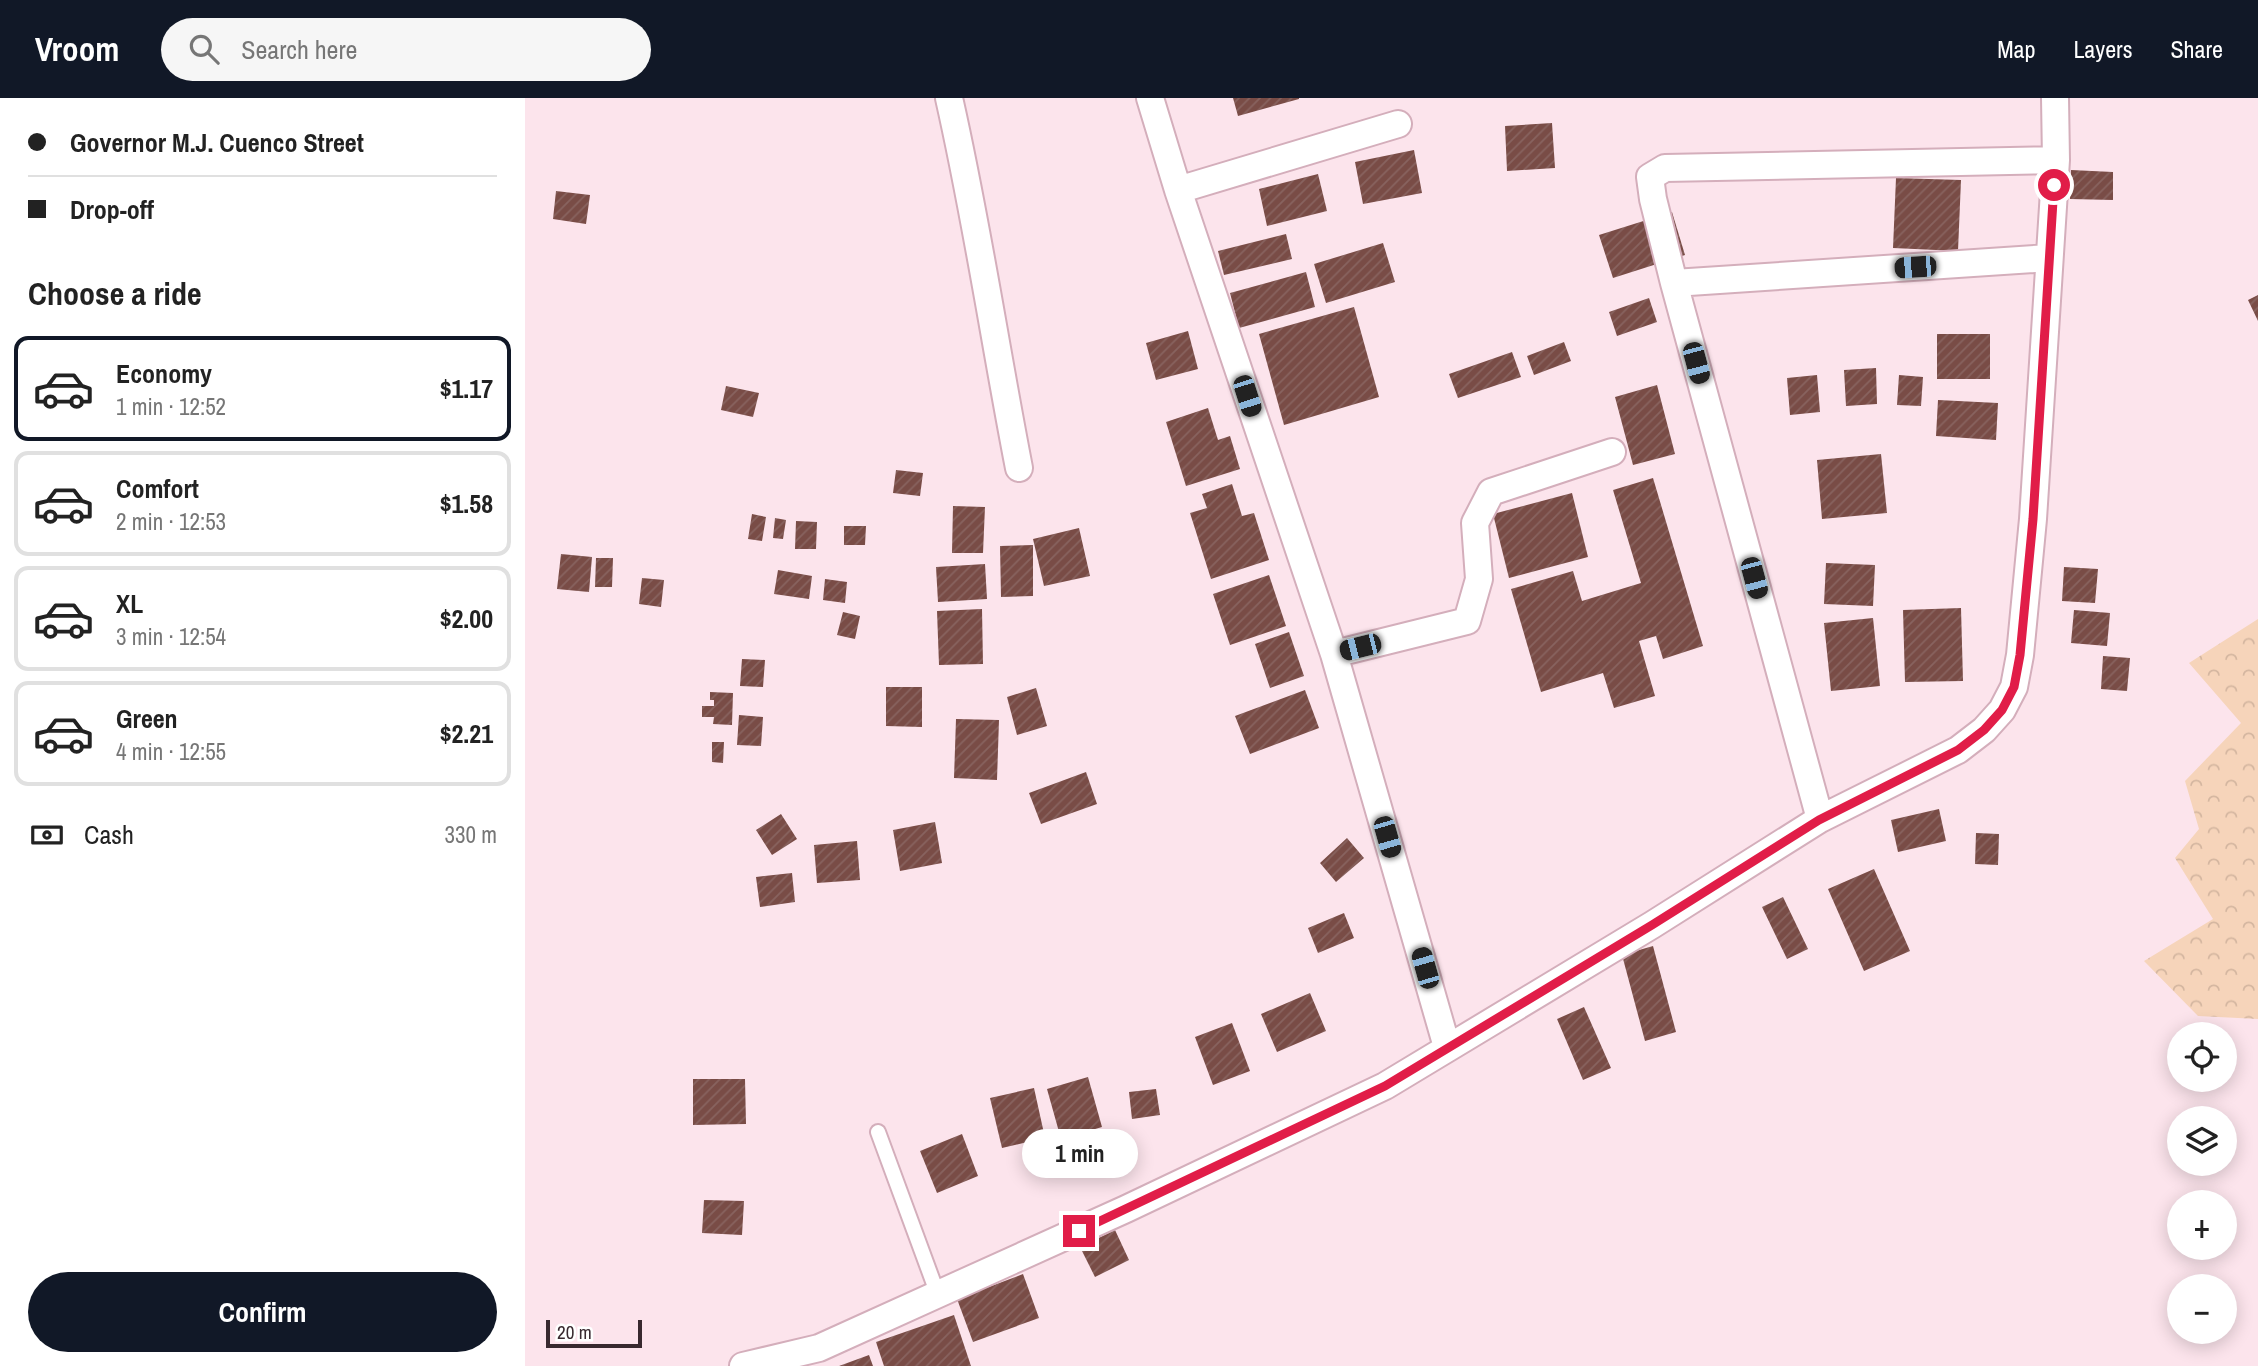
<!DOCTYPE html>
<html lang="en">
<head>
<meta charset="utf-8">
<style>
	:root { --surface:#fff; --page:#f6f6f6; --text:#222; --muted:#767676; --line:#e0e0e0; --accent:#111827 }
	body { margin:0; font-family:"Archivo Narrow",sans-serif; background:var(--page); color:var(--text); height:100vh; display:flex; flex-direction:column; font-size:26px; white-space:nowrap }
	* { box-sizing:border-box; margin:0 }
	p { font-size:23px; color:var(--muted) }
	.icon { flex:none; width:38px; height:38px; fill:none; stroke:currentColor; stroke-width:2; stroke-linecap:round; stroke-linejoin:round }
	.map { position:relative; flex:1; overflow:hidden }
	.drawer { display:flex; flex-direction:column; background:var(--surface); width:525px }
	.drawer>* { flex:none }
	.guide { display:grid; align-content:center; height:154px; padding:0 28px; background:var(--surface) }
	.tools { position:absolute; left:1642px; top:924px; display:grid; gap:14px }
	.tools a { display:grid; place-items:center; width:70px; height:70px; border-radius:50%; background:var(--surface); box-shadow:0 4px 18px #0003; font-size:35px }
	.scale { position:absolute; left:21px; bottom:18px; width:96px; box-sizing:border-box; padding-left:7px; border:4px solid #38292f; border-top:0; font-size:19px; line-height:24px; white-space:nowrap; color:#38292f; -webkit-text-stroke:5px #fff; paint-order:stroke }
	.end { position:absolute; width:32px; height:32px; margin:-16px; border:9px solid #e11d48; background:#fff; box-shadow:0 0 0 4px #fff }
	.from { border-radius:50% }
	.bubble { position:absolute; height:49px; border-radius:24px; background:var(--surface); box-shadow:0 4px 18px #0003; font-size:23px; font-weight:800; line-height:49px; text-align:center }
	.car { position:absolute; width:21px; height:42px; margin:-21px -10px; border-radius:9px; box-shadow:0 0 5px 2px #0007; background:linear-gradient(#222 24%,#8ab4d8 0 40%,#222 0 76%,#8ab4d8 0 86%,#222 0) }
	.guide b { display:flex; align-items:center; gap:24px; height:66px; font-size:26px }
	.guide b+b { border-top:2px solid var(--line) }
	.guide i { width:18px; height:18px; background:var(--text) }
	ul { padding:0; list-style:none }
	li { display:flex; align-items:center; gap:21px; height:105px; margin:0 14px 10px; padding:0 14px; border:4px solid var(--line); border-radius:14px }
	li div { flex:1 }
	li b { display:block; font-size:26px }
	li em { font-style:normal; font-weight:800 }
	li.current { border-color:var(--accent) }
	li>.icon { width:63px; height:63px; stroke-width:1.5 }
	h2 { padding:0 28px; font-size:32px; line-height:84px }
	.pay { display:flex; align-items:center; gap:18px; height:77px; padding:0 28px; font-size:26px }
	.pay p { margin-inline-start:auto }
	.cta { display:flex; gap:14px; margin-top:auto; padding:14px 28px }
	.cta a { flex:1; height:80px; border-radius:42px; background:var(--accent); color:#fff; font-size:28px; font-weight:800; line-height:80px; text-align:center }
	header { display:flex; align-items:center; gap:42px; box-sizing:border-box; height:98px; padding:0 35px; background:var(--accent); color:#fff }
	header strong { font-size:33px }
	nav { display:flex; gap:38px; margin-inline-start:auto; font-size:24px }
	.search { width:490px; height:63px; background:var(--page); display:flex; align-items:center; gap:18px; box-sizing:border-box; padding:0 24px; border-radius:38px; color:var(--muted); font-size:26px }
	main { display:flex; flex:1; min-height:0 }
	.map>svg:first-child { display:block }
</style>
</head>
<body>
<header>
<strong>Vroom</strong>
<div class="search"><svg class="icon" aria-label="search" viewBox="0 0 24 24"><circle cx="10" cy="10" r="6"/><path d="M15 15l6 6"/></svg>Search here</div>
<nav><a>Map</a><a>Layers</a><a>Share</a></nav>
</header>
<main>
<section class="drawer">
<div class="guide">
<b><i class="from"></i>Governor M.J. Cuenco Street</b>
<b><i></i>Drop-off</b>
</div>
<h2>Choose a ride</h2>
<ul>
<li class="current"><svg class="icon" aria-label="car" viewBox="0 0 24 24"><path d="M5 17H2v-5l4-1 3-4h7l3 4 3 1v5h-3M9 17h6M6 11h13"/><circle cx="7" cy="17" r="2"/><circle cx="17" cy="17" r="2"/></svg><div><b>Economy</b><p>1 min · 12:52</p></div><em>$1.17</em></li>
<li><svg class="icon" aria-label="car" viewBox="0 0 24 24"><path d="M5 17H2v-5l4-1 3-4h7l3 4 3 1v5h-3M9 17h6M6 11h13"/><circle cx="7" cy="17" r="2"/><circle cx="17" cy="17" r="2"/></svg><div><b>Comfort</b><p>2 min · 12:53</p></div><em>$1.58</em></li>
<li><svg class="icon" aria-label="car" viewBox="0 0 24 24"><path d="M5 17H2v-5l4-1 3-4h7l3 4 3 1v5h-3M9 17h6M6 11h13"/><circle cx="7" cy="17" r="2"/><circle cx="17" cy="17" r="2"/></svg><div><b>XL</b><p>3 min · 12:54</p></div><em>$2.00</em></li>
<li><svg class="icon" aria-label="car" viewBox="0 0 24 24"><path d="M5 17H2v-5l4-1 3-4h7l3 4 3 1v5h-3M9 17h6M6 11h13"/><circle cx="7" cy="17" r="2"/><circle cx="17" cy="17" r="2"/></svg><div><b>Green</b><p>4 min · 12:55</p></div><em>$2.21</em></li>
</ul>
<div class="pay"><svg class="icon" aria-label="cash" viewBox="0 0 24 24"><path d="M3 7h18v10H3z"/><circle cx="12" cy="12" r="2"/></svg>Cash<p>330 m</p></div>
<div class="cta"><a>Confirm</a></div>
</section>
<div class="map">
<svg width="1733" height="1268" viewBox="0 0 1733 1268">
	<defs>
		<pattern id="forest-crowns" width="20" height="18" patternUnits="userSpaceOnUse" patternTransform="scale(1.75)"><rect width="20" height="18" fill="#f6d4ba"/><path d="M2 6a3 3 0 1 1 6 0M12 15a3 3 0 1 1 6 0" fill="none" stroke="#d4b6a0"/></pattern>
		<pattern id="building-hatch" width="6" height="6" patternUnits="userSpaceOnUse" patternTransform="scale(1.75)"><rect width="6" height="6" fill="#794c46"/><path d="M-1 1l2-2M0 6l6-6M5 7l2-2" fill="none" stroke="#88635f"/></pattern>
	</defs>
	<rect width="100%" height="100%" fill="#fce4ec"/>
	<path fill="url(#forest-crowns)" d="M1733,521V921L1673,918L1619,863L1688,821L1650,760L1674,731L1660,683L1716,625L1664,565Z"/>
	<path fill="url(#building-hatch)" d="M708,0H774V1L713,18Z
		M1027,25L1030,70L982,73L980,28Z
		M889,52L897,95L838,106L830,64Z
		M1546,72L1588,74V102L1545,101Z
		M793,76L802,113L742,128L734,91Z
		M1371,80L1436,82L1433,153L1368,150Z
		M31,93L65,97L61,126L28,121Z
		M1147,114L1160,157L1088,180L1074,137Z
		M761,136L767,161L699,177L693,153Z
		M858,145L870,184L801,205L789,166Z
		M781,174L790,209L714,230L705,195Z
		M1733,197V223L1723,202Z
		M1124,200L1132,224L1092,238L1084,214Z
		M829,209L854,299L759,327L734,236Z
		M663,233L673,271L631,282L621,245Z
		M1412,236H1465V281H1412Z
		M1039,244L1046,263L1009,277L1002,258Z
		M987,254L996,279L933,300L924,276Z
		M1351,270L1352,306L1321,308L1319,272Z
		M1292,277L1295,314L1265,317L1262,280Z
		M1374,277L1398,279L1396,308L1372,307Z
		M1132,287L1150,356L1108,367L1090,299Z
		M201,288L234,295L228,319L196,312Z
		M1413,302L1473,305L1471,342L1411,338Z
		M683,310L693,342L705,338L715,371L661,388L641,324Z
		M1356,356L1362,415L1297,421L1292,362Z
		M371,372L398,375L395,398L368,395Z
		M1128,380L1178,548L1138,561L1131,538L1114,543L1130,598L1089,610L1078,575L1016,594L986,491L1048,473L1057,503L1116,485L1088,392Z
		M707,386L717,418L729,415L744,462L686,481L665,415L682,410L677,396Z
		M1047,395L1063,459L984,480L968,416Z
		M428,408L460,409L458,455H427Z
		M227,416L241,419L237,443L223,441Z
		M250,420L261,422L258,441L248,440Z
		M271,423L292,424L291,451H270Z
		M319,428H341L340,447H319Z
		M554,430L565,478L519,488L508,441Z
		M508,447V498L476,499L475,448Z
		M36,456L67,459L64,494L32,491Z
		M71,460H88L87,489H70Z
		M1301,465L1350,467L1348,508L1299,506Z
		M460,466L462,501L413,504L411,469Z
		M1539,469L1573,471L1570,505L1537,503Z
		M253,472L287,478L284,501L249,496Z
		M744,477L761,528L705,547L688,496Z
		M117,480L139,482L136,509L114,506Z
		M300,481L322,484L320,505L298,502Z
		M1436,510L1438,583L1380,584L1378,512Z
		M457,511L458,566L414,567L412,513Z
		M1549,512L1585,515L1582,548L1546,545Z
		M318,514L335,518L330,541L312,537Z
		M1348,520L1355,588L1306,593L1299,525Z
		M764,534L779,578L745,590L730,546Z
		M1578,558L1605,560L1602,593L1576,591Z
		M217,561L240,562L238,589L215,588Z
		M361,589H397V629L361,628Z
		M511,590L522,628L492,637L482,599Z
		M780,592L794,630L725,656L710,618Z
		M185,594L208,595L207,627L188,626L189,619H177V608H189V602H185Z
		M214,617L238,619L236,648L212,647Z
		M431,621L474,622L472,682L429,680Z
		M187,644H199L198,665L187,664Z
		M561,674L572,706L516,726L504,695Z
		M1414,711L1421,743L1373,754L1366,722Z
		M256,716L272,741L247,757L231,732Z
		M410,724L417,765L375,773L368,732Z
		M1451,735L1474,736L1473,767L1450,766Z
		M822,740L839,760L811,784L795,765Z
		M332,743L335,782L292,785L289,747Z
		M1349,771L1385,853L1339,873L1303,791Z
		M267,775L270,804L235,809L231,779Z
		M1258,799L1283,851L1262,861L1237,809Z
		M819,815L829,840L793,855L783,830Z
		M1128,848L1151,934L1120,943L1097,857Z
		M785,895L801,933L752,954L736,916Z
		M1059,909L1086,970L1058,982L1032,921Z
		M707,925L725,973L688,987L670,939Z
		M563,979L577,1029L536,1041L522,991Z
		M168,981H220L221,1026L168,1027Z
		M509,990L520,1040L477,1050L465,1000Z
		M631,991L635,1017L607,1021L604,994Z
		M437,1036L453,1078L412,1095L395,1053Z
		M179,1102L219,1103L217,1137L177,1135Z
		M590,1132L604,1162L570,1179L555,1149Z
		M498,1176L514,1220L448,1244L432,1201Z
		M429,1217L446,1268H359L351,1244Z
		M344,1257L348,1268H314Z"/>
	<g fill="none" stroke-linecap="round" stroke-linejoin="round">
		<g stroke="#d4aebb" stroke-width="18">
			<path id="service" d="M353,1034L413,1197"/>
		</g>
		<g stroke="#d4aebb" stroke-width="30">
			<path id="minor" d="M424,0C452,123 470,247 494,370
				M625,0L653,92L809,556L922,949
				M653,92L873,26
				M1149,185L1524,160
				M809,556L942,523L954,481L950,425L966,394L1087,354
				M1295,721L1149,185L1128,101L1125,79L1140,70L1531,62
				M218,1268L294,1250L601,1111L860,988L1127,827L1295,721L1433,652L1459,632L1477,612L1489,589L1495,557L1508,421L1531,62L1530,0"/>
		</g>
		<use href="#service" stroke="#fff" stroke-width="14"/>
		<use href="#minor" stroke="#fff" stroke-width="26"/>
	</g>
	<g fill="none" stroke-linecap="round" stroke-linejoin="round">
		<path stroke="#e11d48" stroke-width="9" d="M554,1133L860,988L1127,827L1294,722L1433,652L1459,632L1477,612L1489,589L1495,557L1508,421L1529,87"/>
	</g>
</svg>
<div class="tools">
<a><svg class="icon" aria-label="locate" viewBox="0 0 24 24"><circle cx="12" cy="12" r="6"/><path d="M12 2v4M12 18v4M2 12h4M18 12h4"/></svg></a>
<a><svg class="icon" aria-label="layers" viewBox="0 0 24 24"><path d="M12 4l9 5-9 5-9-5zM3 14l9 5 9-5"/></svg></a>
<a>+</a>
<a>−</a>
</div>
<div class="scale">20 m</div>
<i class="end from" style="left:1529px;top:87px"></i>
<i class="end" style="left:554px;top:1133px"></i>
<div class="bubble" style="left:497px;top:1031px;width:116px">1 min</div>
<i class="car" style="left:1390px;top:169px;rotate:266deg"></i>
<i class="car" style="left:1171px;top:265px;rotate:165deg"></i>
<i class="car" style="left:722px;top:298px;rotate:162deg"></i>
<i class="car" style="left:1229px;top:480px;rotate:165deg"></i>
<i class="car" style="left:835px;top:549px;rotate:256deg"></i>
<i class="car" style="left:862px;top:739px;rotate:164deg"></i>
<i class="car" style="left:900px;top:870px;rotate:344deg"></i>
</div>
</main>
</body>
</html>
